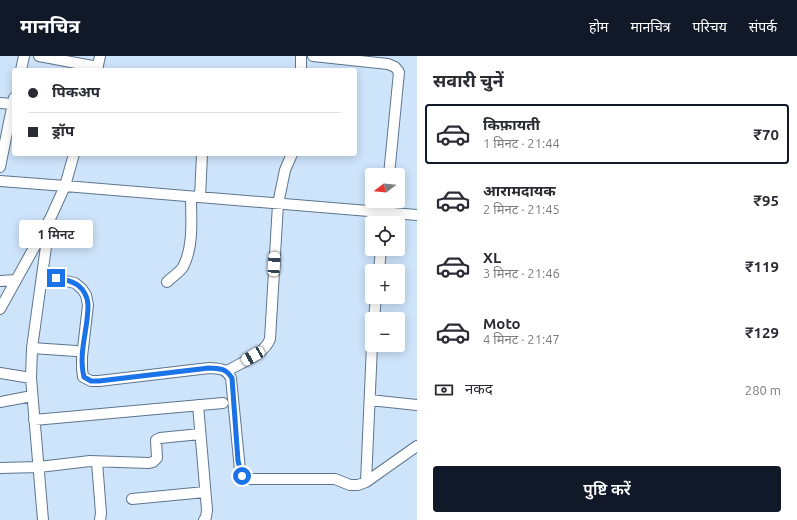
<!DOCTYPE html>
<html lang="hi">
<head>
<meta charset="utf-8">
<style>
	body { margin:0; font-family:Ubuntu,"Noto Sans Devanagari",sans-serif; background:#f2f2f3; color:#2b2b33; height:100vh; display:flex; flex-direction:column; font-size:15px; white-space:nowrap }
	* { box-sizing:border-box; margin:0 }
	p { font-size:13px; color:#7c7c81 }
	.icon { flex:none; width:22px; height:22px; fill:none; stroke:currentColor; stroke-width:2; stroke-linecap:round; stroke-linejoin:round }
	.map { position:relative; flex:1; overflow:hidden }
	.side { display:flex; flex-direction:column; background:#fff; width:380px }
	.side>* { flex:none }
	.top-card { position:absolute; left:12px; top:12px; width:345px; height:88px; border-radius:4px; box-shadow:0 2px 10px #0003; display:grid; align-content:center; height:88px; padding:0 16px; background:#fff }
	.needle { width:26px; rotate:254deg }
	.buttons { position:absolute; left:365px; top:112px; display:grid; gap:8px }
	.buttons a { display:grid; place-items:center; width:40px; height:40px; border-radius:4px; background:#fff; box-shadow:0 2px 10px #0003; font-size:20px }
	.end { position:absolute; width:18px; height:18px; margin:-9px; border:5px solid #1a73e8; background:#fff; box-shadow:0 0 0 2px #fff }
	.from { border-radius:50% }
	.bubble { position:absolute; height:28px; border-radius:4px; background:#fff; box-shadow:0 2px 10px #0003; font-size:13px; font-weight:600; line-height:28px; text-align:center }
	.car { position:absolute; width:12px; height:24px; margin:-12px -6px; border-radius:5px; box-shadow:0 0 3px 1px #0007; background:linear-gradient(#fff 24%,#345 0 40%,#fff 0 76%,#345 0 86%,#fff 0) }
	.top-card b { display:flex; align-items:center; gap:14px; height:38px; font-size:15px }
	.top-card b+b { border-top:1px solid #e1e1e2 }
	.top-card i { width:10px; height:10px; background:#2b2b33 }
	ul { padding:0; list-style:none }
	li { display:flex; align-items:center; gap:12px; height:60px; margin:0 8px 6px; padding:0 8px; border:2px solid transparent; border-radius:4px }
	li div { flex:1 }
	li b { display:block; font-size:15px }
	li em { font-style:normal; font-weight:600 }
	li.selected { border-color:#111827 }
	li>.icon { width:36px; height:36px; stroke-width:1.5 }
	h2 { padding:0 16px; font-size:18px; line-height:48px }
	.pay { display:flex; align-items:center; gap:10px; height:44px; padding:0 16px; font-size:15px }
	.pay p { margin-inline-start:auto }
	.action { display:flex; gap:8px; margin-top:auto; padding:8px 16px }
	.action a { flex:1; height:46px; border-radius:4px; background:#111827; color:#fff; font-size:16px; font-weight:600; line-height:46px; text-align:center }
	header { display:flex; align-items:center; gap:24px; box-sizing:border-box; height:56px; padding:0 20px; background:#111827; color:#fff }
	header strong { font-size:19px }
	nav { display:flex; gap:22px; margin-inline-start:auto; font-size:14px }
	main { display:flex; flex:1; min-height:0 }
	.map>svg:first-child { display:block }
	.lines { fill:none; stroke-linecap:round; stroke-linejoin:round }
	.minor-casing { stroke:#5d758f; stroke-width:12 }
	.minor { stroke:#fff; stroke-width:10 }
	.route { stroke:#1a73e8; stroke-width:5 }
</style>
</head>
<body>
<header>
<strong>मानचित्र</strong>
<nav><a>होम</a><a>मानचित्र</a><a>परिचय</a><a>संपर्क</a></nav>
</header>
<main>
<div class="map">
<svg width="417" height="464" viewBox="0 0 417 464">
	<rect width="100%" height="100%" fill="#cee4fb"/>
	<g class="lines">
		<!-- minor casing -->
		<g class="minor-casing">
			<path id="minor" d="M39 0 98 11
				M313 0 388 8 395 11 399 16 389 119
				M21 14 24 0
				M97 14 100 0
				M301 14V0
				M0 47 13 48
				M0 111 14 42
				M0 125 65 130 74 98
				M200 141 202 98
				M384 167 386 145
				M379 215 381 193
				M42 220 75 227 82 233 86 239 88 249 82 301V313L83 321 91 325H99L209 312C221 313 225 312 231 322L240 414 243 420 248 423H335L350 429H358L366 426 417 390
				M0 225 16 224
				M167 226C172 221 179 217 183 211 194 190 191 163 191 141
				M0 253 50 163 65 130 417 159
				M374 263 376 241
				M32 292 76 295
				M227 315C240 307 264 299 270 283L278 148 285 114 292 98
				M0 317 31 322
				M370 344 417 349
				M0 346 32 340
				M198 349 207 454 206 461 204 464
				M34 364 223 347
				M97 406 101 457 100 464
				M0 412 39 411 90 405 149 407 153 406 157 402 156 384 160 382 200 378
				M366 426 372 289
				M132 443 205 436
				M43 464 31 322 32 292 49 169"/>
		</g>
		<!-- minor -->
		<use href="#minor" class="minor"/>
	</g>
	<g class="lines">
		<!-- route -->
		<path class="route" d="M56 222C62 223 69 224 74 227 83 231 88 241 88 250 88 274 78 297 84 321L91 325H99L209 312C221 313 225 312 232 322L238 405 242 420"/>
	</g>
</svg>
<div class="buttons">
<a><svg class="needle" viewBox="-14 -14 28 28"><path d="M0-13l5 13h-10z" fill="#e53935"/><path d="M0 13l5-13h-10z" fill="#7c7c81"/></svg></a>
<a><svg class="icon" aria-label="locate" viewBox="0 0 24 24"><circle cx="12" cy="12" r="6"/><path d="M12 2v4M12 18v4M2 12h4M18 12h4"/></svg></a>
<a>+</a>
<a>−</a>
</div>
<i class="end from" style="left:242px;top:420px"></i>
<i class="end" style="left:56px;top:222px"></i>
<div class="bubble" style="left:19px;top:164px;width:74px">1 मिनट</div>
<i class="car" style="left:274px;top:208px;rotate:3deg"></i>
<i class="car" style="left:253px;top:300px;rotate:240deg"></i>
<div class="top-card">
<b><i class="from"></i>पिकअप</b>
<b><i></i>ड्रॉप</b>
</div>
</div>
<section class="side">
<h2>सवारी चुनें</h2>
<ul>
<li class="selected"><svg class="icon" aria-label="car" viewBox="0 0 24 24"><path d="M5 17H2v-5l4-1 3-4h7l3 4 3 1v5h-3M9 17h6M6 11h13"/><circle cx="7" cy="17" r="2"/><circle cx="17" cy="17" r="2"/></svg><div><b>किफ़ायती</b><p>1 मिनट · 21:44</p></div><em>₹70</em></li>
<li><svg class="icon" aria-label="car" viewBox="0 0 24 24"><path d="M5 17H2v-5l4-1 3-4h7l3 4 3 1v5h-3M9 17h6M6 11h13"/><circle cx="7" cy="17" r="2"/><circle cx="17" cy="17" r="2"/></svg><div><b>आरामदायक</b><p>2 मिनट · 21:45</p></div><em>₹95</em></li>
<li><svg class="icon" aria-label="car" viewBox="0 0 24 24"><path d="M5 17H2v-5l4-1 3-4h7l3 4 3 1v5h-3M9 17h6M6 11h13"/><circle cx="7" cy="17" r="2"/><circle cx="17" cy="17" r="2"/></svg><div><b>XL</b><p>3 मिनट · 21:46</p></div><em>₹119</em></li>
<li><svg class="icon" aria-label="car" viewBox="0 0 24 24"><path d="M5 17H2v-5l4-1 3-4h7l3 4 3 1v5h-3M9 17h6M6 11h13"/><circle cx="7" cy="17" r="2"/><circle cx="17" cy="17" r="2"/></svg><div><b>Moto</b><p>4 मिनट · 21:47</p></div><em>₹129</em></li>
</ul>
<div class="pay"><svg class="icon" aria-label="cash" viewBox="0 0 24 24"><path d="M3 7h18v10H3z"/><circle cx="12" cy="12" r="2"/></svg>नकद<p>280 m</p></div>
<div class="action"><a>पुष्टि करें</a></div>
</section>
</main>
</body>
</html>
